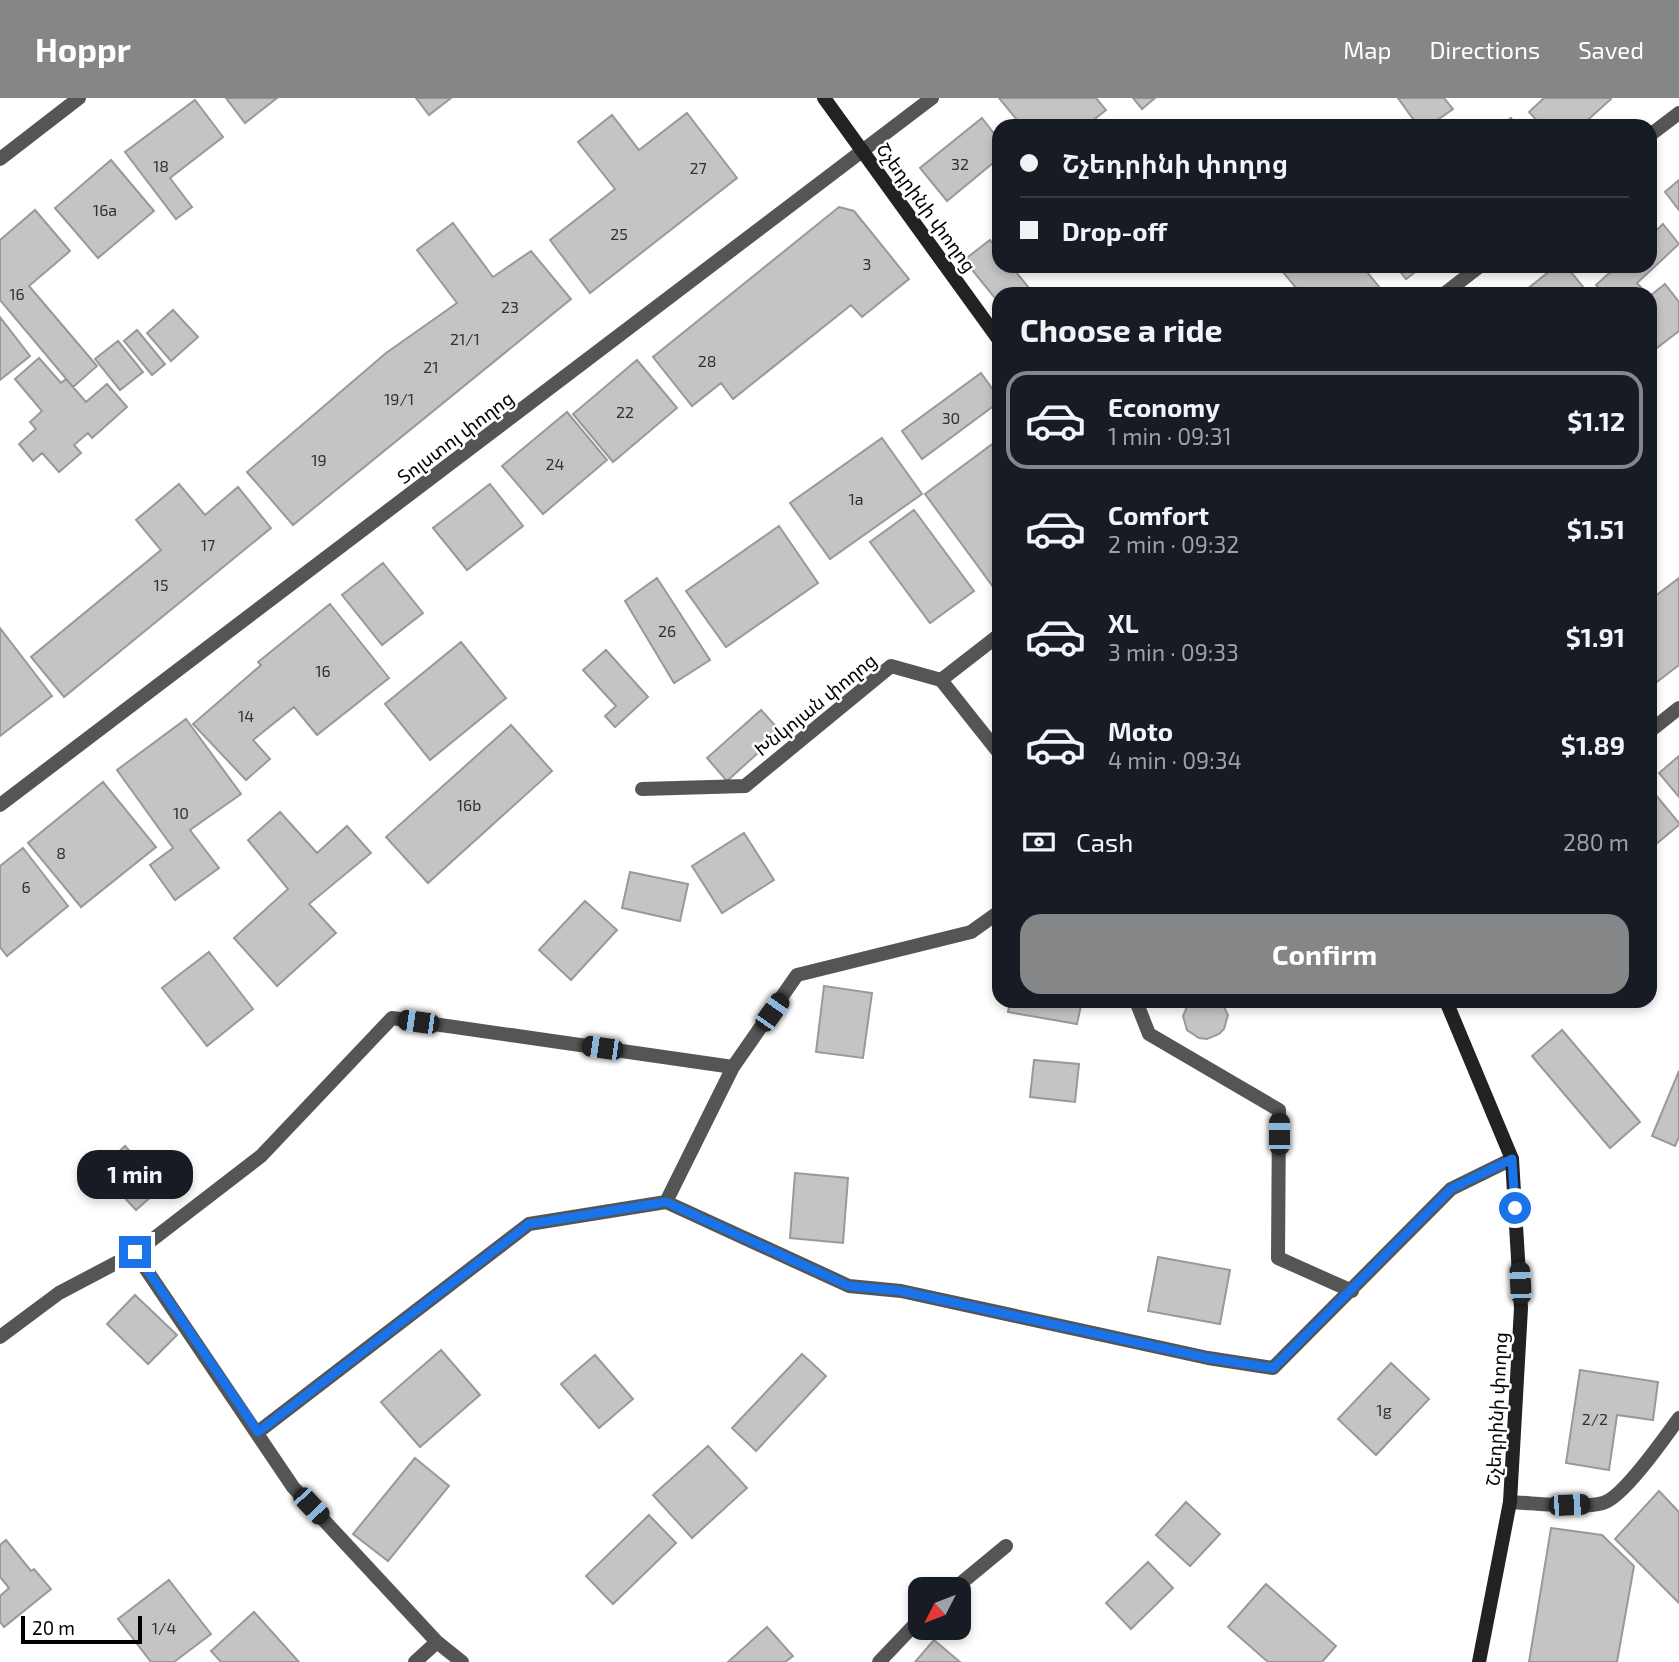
<!DOCTYPE html>
<html lang="en">
<head>
<meta charset="utf-8">
<style>
	body { margin:0; font-family:"Exo 2","Noto Sans Armenian",sans-serif; background:#20242c; color:#f1f3f6; height:100vh; display:flex; flex-direction:column; font-size:26px; white-space:nowrap }
	* { box-sizing:border-box; margin:0 }
	p { font-size:23px; color:#9ea1a6 }
	.icon { flex:none; width:38px; height:38px; fill:none; stroke:currentColor; stroke-width:2; stroke-linecap:round; stroke-linejoin:round }
	.map { position:relative; flex:1; overflow:hidden }
	.side { position:absolute; left:992px; top:189px; width:665px; height:721px; display:flex; flex-direction:column; background:#171b24; border-radius:21px; box-shadow:0 4px 10px #0003 }
	.side>* { flex:none }
	.top-card { position:absolute; left:992px; top:21px; width:665px; height:154px; border-radius:21px; box-shadow:0 4px 10px #0003; display:grid; align-content:center; height:154px; padding:0 28px; background:#171b24 }
	.needle { width:46px; rotate:228deg }
	.controls { position:absolute; left:908px; top:1479px; display:grid; gap:14px }
	.controls a { display:grid; place-items:center; width:63px; height:63px; border-radius:14px; background:#171b24; box-shadow:0 4px 10px #0003; font-size:35px }
	.scale { position:absolute; left:21px; bottom:18px; width:121px; box-sizing:border-box; padding-left:7px; border:4px solid #000; border-top:0; font-size:19px; line-height:24px; white-space:nowrap; color:#000; -webkit-text-stroke:5px #fff; paint-order:stroke }
	.end { position:absolute; width:32px; height:32px; margin:-16px; border:9px solid #1a73e8; background:#fff; box-shadow:0 0 0 4px #fff }
	.from { border-radius:50% }
	.bubble { position:absolute; height:49px; border-radius:21px; background:#171b24; box-shadow:0 4px 10px #0003; font-size:23px; font-weight:700; line-height:49px; text-align:center }
	.car { position:absolute; width:21px; height:42px; margin:-21px -10px; border-radius:9px; box-shadow:0 0 5px 2px #0007; background:linear-gradient(#222 24%,#8ab4d8 0 40%,#222 0 76%,#8ab4d8 0 86%,#222 0) }
	.top-card b { display:flex; align-items:center; gap:24px; height:66px; font-size:26px }
	.top-card b+b { border-top:2px solid #363941 }
	.top-card i { width:18px; height:18px; background:#f1f3f6 }
	ul { padding:0; list-style:none }
	li { display:flex; align-items:center; gap:21px; height:98px; margin:0 14px 10px; padding:0 14px; border:4px solid transparent; border-radius:21px }
	li div { flex:1 }
	li b { display:block; font-size:26px }
	li em { font-style:normal; font-weight:700 }
	li.selected { border-color:#858687 }
	li>.icon { width:63px; height:63px; stroke-width:1.5 }
	h2 { padding:0 28px; font-size:32px; line-height:84px }
	.pay { display:flex; align-items:center; gap:18px; height:77px; padding:0 28px; font-size:26px }
	.pay p { margin-inline-start:auto }
	.cta { display:flex; gap:14px; margin-top:auto; padding:14px 28px }
	.cta a { flex:1; height:80px; border-radius:21px; background:#858687; color:#fff; font-size:28px; font-weight:700; line-height:80px; text-align:center }
	header { display:flex; align-items:center; gap:42px; box-sizing:border-box; height:98px; padding:0 35px; background:#858687; color:#fff }
	header strong { font-size:33px }
	nav { display:flex; gap:38px; margin-inline-start:auto; font-size:24px }
	.map>svg:first-child { display:block }
	.building { fill:#c4c4c4; stroke:#999; stroke-width:2 }
	.lines { fill:none; stroke-linecap:round; stroke-linejoin:round }
	.lane { stroke:#555; stroke-width:14 }
	.street { stroke:#555; stroke-width:14 }
	.secondary { stroke:#222; stroke-width:14 }
	.route { stroke:#1a73e8; stroke-width:9 }
	.labels { text-anchor:middle; dominant-baseline:central; stroke-width:5; stroke-linejoin:round; paint-order:stroke }
	.number-label { font-size:16px; fill:#313131 }
	.street-label { font-size:19px; fill:#000; stroke:#fff }
</style>
</head>
<body>
<header>
<strong>Hoppr</strong>
<nav><a>Map</a><a>Directions</a><a>Saved</a></nav>
</header>
<div class="map">
<svg width="1679" height="1564" viewBox="0 0 1679 1564">
	<rect width="100%" height="100%" fill="#fff"/>
	<!-- building -->
	<path class="building" d="M226 0H277L245 25Z
		M416 0H451L429 17Z
		M999 0H1096L1106 12 1086 28H1022Z
		M1133 0H1155L1142 11Z
		M1398 0H1444L1453 11 1429 28H1418Z
		M1544 0H1610L1611 1 1581 28H1542L1529 14Z
		M195 2 223 39 170 80 192 109 176 121 125 54Z
		M687 15 737 80 590 195 550 142 615 91 578 44 612 17 639 52Z
		M982 20 999 42V60L947 103 920 70Z
		M1511 20 1517 28H1501Z
		M111 62 154 113 98 160 55 110Z
		M1679 82V112L1665 94Z
		M839 109 854 113 909 181 862 219 851 207 733 301 721 285 692 308 653 259Z
		M35 112 70 153 29 188 97 268 73 289 0 202V142Z
		M453 125 493 179 531 153 571 201 293 427 247 374 386 255 457 205 417 152Z
		M1663 126 1679 146 1637 185 1647 196H1605L1596 187 1617 168H1650V138Z
		M990 142 999 154V168H1011L1034 196H999V205L964 162Z
		M1278 168H1362L1381 191 1375 196H1301Z
		M1396 168H1423L1406 181Z
		M1556 168H1566L1589 196H1521Z
		M1665 186 1679 204V233L1653 253 1650 249V198Z
		M173 212 198 239 171 263 147 235Z
		M0 219 30 258 0 282Z
		M137 232 165 266 152 277 124 243Z
		M118 243 143 274 120 292 95 261Z
		M39 260 61 285 66 281 86 304 107 286 127 309 92 340 88 335 74 347 81 355 59 374 42 355 33 363 19 346 36 331 30 324 42 313 15 281Z
		M637 262 677 310 613 364 573 316Z
		M981 275 999 300V304L922 361 902 333Z
		M567 314 607 362 543 416 502 368Z
		M882 340 922 396 830 461 790 405Z
		M999 341V497L925 396Z
		M179 386 205 417 238 389 271 430 64 599 31 559 161 452 136 422Z
		M490 386 523 428 467 472 433 430Z
		M914 412 974 493 930 525 870 444Z
		M779 428 818 485 726 549 686 493Z
		M383 465 423 515 382 547 342 497Z
		M657 480 710 562 674 585 625 503Z
		M1679 480V567L1657 584 1650 576V502Z
		M330 506 389 580 317 637 294 609 253 642 270 661 246 682 193 626 261 567 258 564Z
		M0 530 52 598 0 638Z
		M461 544 506 600 430 662 385 606Z
		M606 552 648 599 615 629 605 618 616 608 583 572Z
		M761 612 781 634 727 683 707 660Z
		M186 621 241 696 190 732 219 770 175 802 150 767 173 750 117 672Z
		M511 627 552 673 428 785 386 739Z
		M1679 658V699L1659 675Z
		M103 684 156 749 81 809 28 745Z
		M1650 690 1679 725V727L1650 751Z
		M280 714 317 755 347 728 371 755 309 806 336 835 277 888 234 840 288 791 248 742Z
		M744 735 774 782 722 815 692 768Z
		M23 750 68 808 7 858 0 849V768Z
		M630 774 688 786 680 823 622 810Z
		M585 803 617 832 571 882 539 852Z
		M209 854 253 911 207 948 162 890Z
		M824 888 872 895 863 960 816 954Z
		M1010 903H1082L1077 926 1008 914Z
		M1221 903 1228 917 1224 931 1219 936 1207 941 1199 940 1187 932 1183 918 1189 904Z
		M1562 932 1640 1024 1610 1050 1532 958Z
		M1034 962 1079 966 1075 1004 1030 999Z
		M1679 973V1039L1675 1048 1652 1038Z
		M125 1048 162 1089 136 1112 99 1072Z
		M795 1075 848 1080 843 1145 790 1140Z
		M1158 1159 1230 1172 1220 1226 1148 1213Z
		M135 1197 177 1237 148 1266 107 1226Z
		M441 1252 480 1297 420 1349 381 1304Z
		M802 1256 826 1278 756 1353 732 1330Z
		M595 1257 633 1301 599 1330 561 1286Z
		M1391 1265 1429 1301 1376 1357 1338 1321Z
		M1580 1272 1658 1284 1653 1322 1617 1317 1609 1372 1566 1365Z
		M708 1348 747 1390 692 1440 653 1397Z
		M415 1360 449 1388 388 1463 353 1436Z
		M1659 1393 1679 1414V1505L1615 1441Z
		M1186 1404 1220 1436 1190 1468 1156 1437Z
		M649 1417 676 1445 613 1506 586 1478Z
		M1551 1430 1602 1437 1634 1468 1617 1564H1529Z
		M6 1442 31 1473 34 1471 51 1491 4 1529 0 1524V1498L9 1490 0 1479V1447Z
		M1148 1464 1173 1490 1131 1531 1106 1505Z
		M169 1482 211 1536 174 1564H151L118 1521Z
		M1266 1486 1336 1548 1322 1564H1268L1228 1529Z
		M254 1514 299 1564H221L211 1553Z
		M767 1529 793 1558 785 1564H728Z
		M934 1542 960 1564H915Z"/>
	<g class="lines">
		<!-- lane -->
		<path class="lane" d="M941 582 999 655
			M1136 903 1149 936 1279 1012 1278 1160 1352 1193
			M666 1104 733 969 797 877 971 834 999 814
			M135 1155 261 1058 392 920 733 969
			M1510 1404C1534 1405 1582 1411 1603 1405 1623 1400 1666 1338 1679 1320"/>
		<!-- street -->
		<path class="street" d="M1650 37 1679 15
			M0 61 79 0
			M1444 196 1480 168
			M1650 633 1679 610
			M642 691 745 688 891 568 941 582 999 537
			M0 707 932 0
			M0 1239 59 1195 135 1155 293 1389 437 1544 462 1564
			M258 1334 529 1126 666 1104 849 1188 901 1193 1208 1260 1273 1270 1451 1091 1512 1061
			M954 1491 1006 1448
			M415 1564 437 1544
			M879 1564 920 1521"/>
		<!-- secondary -->
		<path class="secondary" d="M824 0 999 242
			M1446 903 1512 1061 1521 1210 1510 1404 1479 1564"/>
	</g>
	<g class="lines">
		<!-- route -->
		<path class="route" d="M135 1154 258 1334 529 1126 666 1104 849 1188 901 1193 1208 1260 1273 1270 1451 1091 1512 1061 1515 1110"/>
	</g>
	<g class="labels">
		<!-- number labels -->
		<g class="number-label">
			<text x="960" y="65">32</text>
			<text x="161" y="67">18</text>
			<text x="698" y="69">27</text>
			<text x="105" y="111">16a</text>
			<text x="619" y="135">25</text>
			<text x="867" y="165">3</text>
			<text x="17" y="195">16</text>
			<text x="510" y="208">23</text>
			<text x="465" y="240">21/1</text>
			<text x="707" y="262">28</text>
			<text x="431" y="268">21</text>
			<text x="399" y="300">19/1</text>
			<text x="625" y="313">22</text>
			<text x="951" y="319">30</text>
			<text x="319" y="361">19</text>
			<text x="555" y="365">24</text>
			<text x="856" y="400">1a</text>
			<text x="208" y="446">17</text>
			<text x="161" y="486">15</text>
			<text x="667" y="532">26</text>
			<text x="323" y="572">16</text>
			<text x="246" y="617">14</text>
			<text x="469" y="706">16b</text>
			<text x="181" y="714">10</text>
			<text x="61" y="754">8</text>
			<text x="26" y="788">6</text>
			<text x="1384" y="1311">1g</text>
			<text x="1595" y="1320">2/2</text>
			<text x="164" y="1529">1/4</text>
		</g>
		<!-- street labels -->
		<g class="street-label">
			<text transform="translate(927 109) rotate(54)">Շչեդրինի փողոց</text>
			<text transform="translate(455 339) rotate(-37)">Տոլստոյ փողոց</text>
			<text transform="translate(815 606) rotate(-39)">Խնկոյան փողոց</text>
			<text transform="translate(1496 1311) rotate(-87)">Շչեդրինի փողոց</text>
		</g>
	</g>
</svg>
<div class="controls">
<a><svg class="needle" viewBox="-14 -14 28 28"><path d="M0-13l5 13h-10z" fill="#e53935"/><path d="M0 13l5-13h-10z" fill="#9ea1a6"/></svg></a>
</div>
<div class="scale">20 m</div>
<i class="end from" style="left:1515px;top:1110px"></i>
<i class="end" style="left:135px;top:1154px"></i>
<div class="bubble" style="left:77px;top:1052px;width:116px">1 min</div>
<i class="car" style="left:772px;top:914px;rotate:35deg"></i>
<i class="car" style="left:418px;top:924px;rotate:278deg"></i>
<i class="car" style="left:602px;top:950px;rotate:278deg"></i>
<i class="car" style="left:1279px;top:1036px;rotate:0deg"></i>
<i class="car" style="left:1520px;top:1185px;rotate:357deg"></i>
<i class="car" style="left:1569px;top:1407px;rotate:88deg"></i>
<i class="car" style="left:311px;top:1408px;rotate:137deg"></i>
<div class="top-card">
<b><i class="from"></i>Շչեդրինի փողոց</b>
<b><i></i>Drop-off</b>
</div>
<section class="side">
<h2>Choose a ride</h2>
<ul>
<li class="selected"><svg class="icon" aria-label="car" viewBox="0 0 24 24"><path d="M5 17H2v-5l4-1 3-4h7l3 4 3 1v5h-3M9 17h6M6 11h13"/><circle cx="7" cy="17" r="2"/><circle cx="17" cy="17" r="2"/></svg><div><b>Economy</b><p>1 min · 09:31</p></div><em>$1.12</em></li>
<li><svg class="icon" aria-label="car" viewBox="0 0 24 24"><path d="M5 17H2v-5l4-1 3-4h7l3 4 3 1v5h-3M9 17h6M6 11h13"/><circle cx="7" cy="17" r="2"/><circle cx="17" cy="17" r="2"/></svg><div><b>Comfort</b><p>2 min · 09:32</p></div><em>$1.51</em></li>
<li><svg class="icon" aria-label="car" viewBox="0 0 24 24"><path d="M5 17H2v-5l4-1 3-4h7l3 4 3 1v5h-3M9 17h6M6 11h13"/><circle cx="7" cy="17" r="2"/><circle cx="17" cy="17" r="2"/></svg><div><b>XL</b><p>3 min · 09:33</p></div><em>$1.91</em></li>
<li><svg class="icon" aria-label="car" viewBox="0 0 24 24"><path d="M5 17H2v-5l4-1 3-4h7l3 4 3 1v5h-3M9 17h6M6 11h13"/><circle cx="7" cy="17" r="2"/><circle cx="17" cy="17" r="2"/></svg><div><b>Moto</b><p>4 min · 09:34</p></div><em>$1.89</em></li>
</ul>
<div class="pay"><svg class="icon" aria-label="cash" viewBox="0 0 24 24"><path d="M3 7h18v10H3z"/><circle cx="12" cy="12" r="2"/></svg>Cash<p>280 m</p></div>
<div class="cta"><a>Confirm</a></div>
</section>
</div>
</body>
</html>
